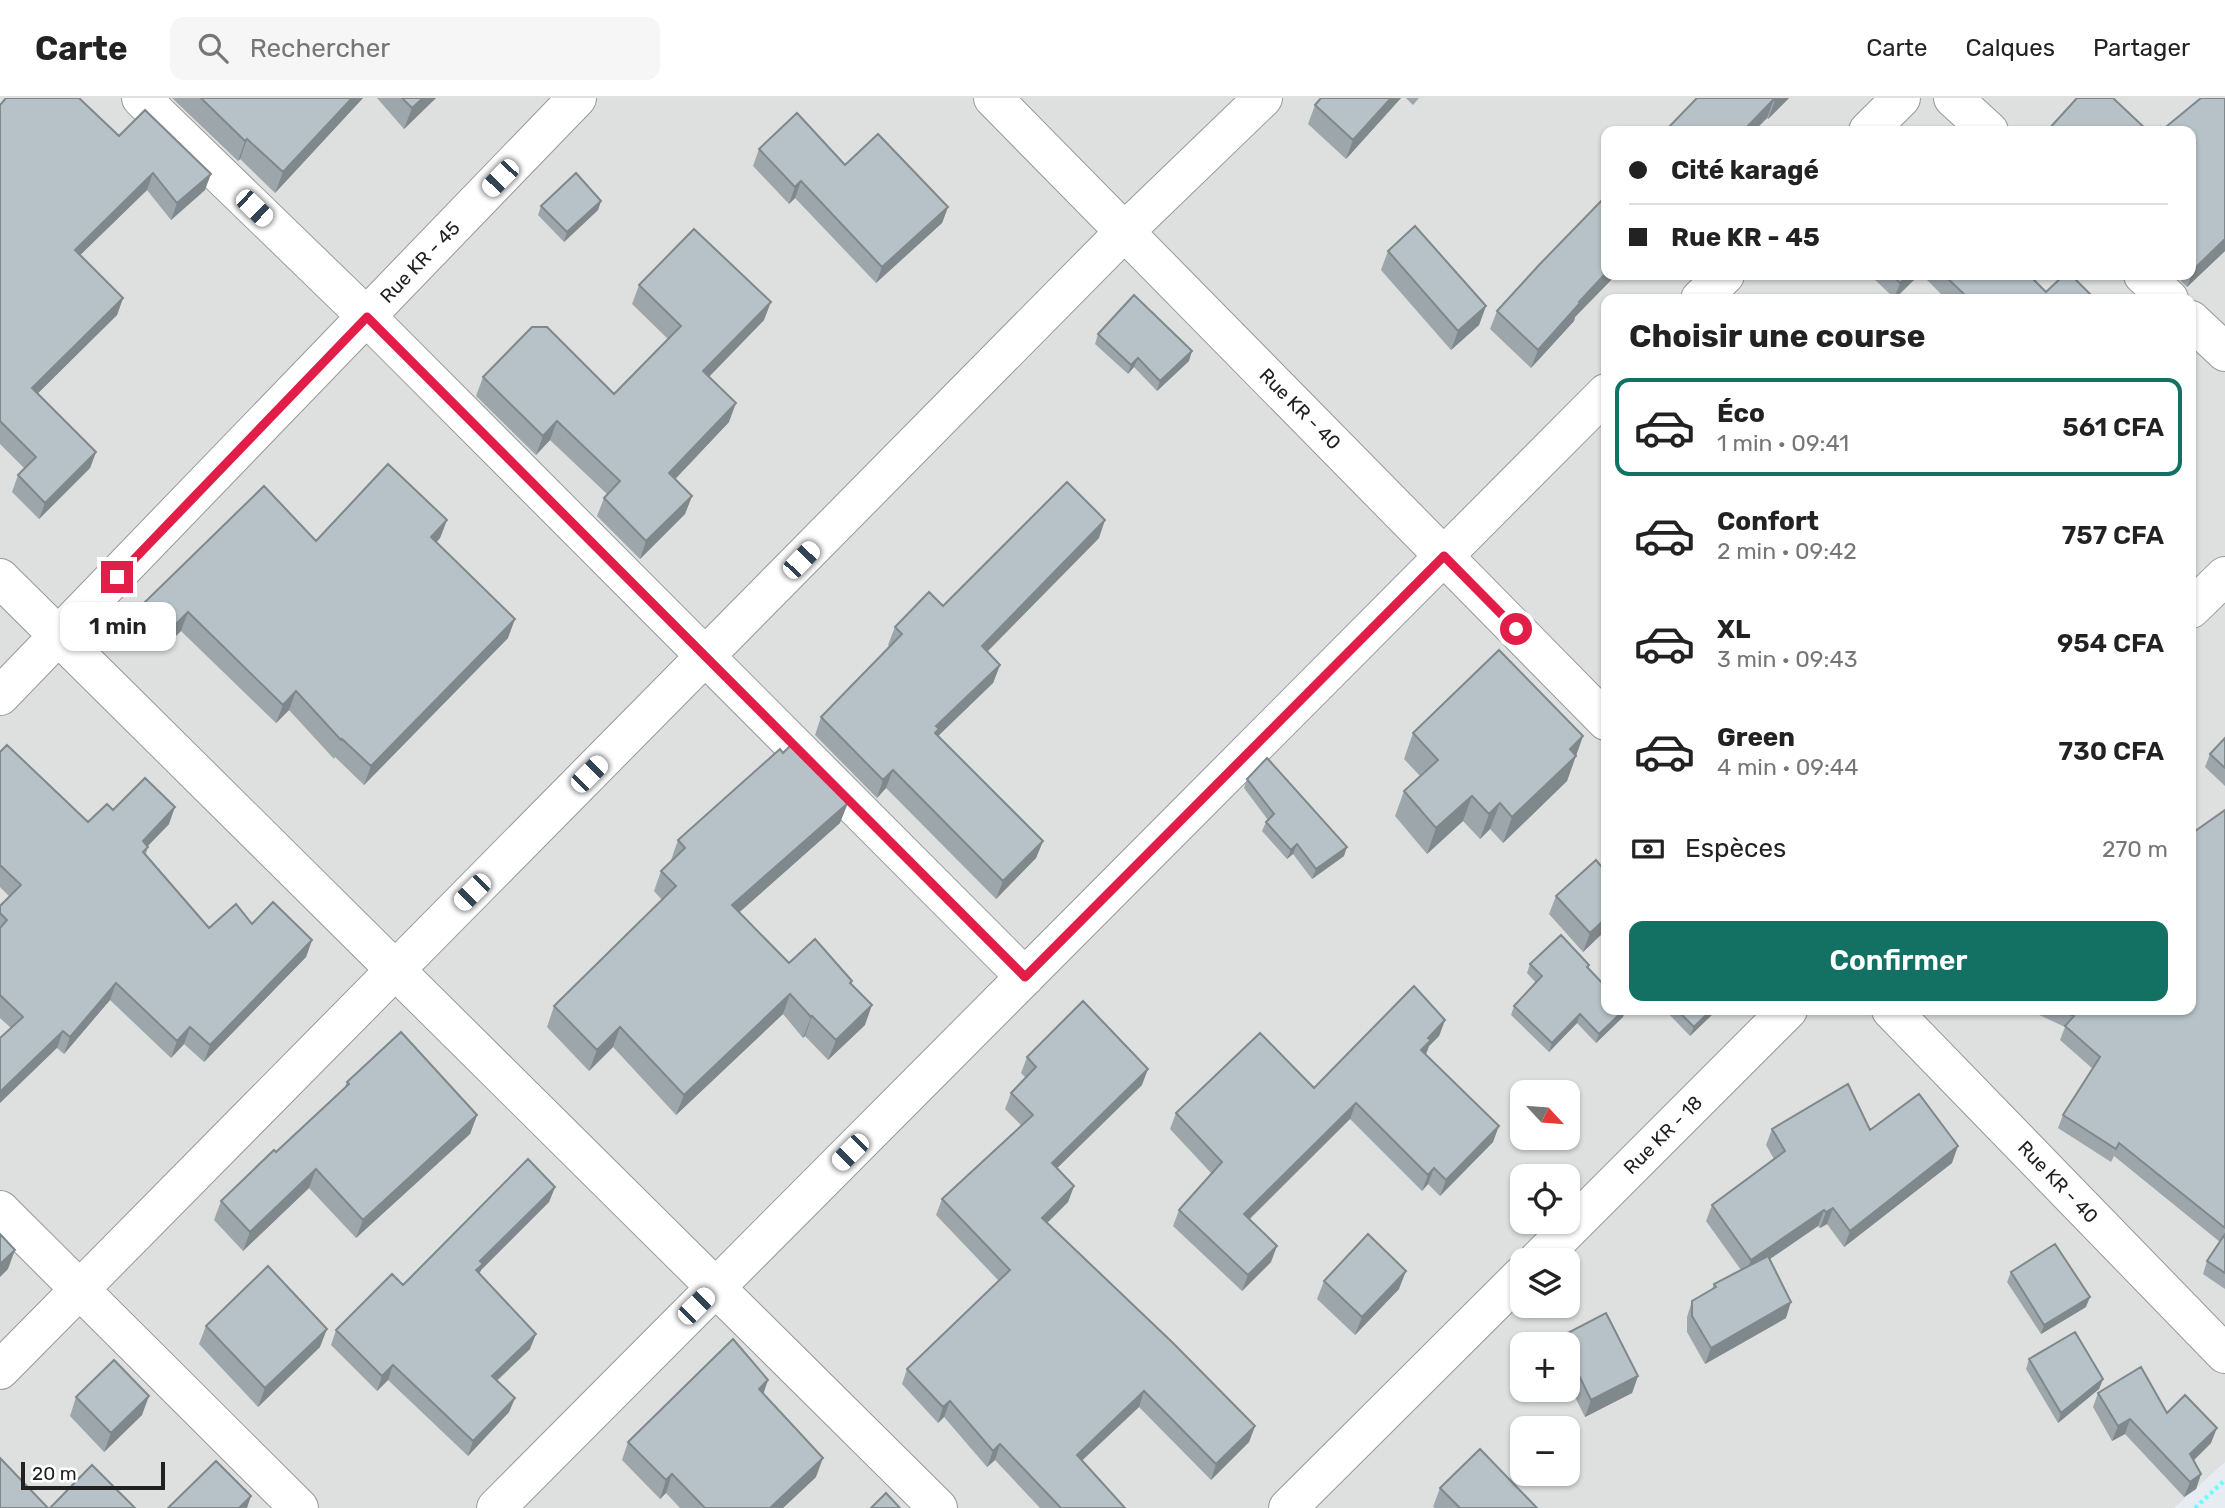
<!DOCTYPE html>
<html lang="fr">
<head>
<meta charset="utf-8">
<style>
	body { margin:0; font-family:Rubik,sans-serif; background:#f6f6f6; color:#222; height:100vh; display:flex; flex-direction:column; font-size:26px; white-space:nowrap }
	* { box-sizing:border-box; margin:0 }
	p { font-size:23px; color:#767676 }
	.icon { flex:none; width:38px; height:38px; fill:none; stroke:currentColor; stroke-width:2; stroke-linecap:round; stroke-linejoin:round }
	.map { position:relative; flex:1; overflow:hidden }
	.side { position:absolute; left:1601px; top:196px; width:595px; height:721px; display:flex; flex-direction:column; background:#fff; border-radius:14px; box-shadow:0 2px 5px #0004 }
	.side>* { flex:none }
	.hud { position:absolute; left:1601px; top:28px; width:595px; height:154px; border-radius:14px; box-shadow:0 2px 5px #0004; display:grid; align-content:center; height:154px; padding:0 28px; background:#fff }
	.needle { width:46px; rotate:116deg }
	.buttons { position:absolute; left:1510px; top:982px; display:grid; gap:14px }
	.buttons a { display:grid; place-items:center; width:70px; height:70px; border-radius:14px; background:#fff; box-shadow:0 2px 5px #0004; font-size:35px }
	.scale { position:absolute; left:21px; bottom:18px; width:144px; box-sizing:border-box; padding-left:7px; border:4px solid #212121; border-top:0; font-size:19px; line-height:24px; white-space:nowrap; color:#212121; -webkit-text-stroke:5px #fff; paint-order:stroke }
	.end { position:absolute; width:32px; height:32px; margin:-16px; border:9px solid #e11d48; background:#fff; box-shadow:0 0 0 4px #fff }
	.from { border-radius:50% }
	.bubble { position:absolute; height:49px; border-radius:14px; background:#fff; box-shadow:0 2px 5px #0004; font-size:23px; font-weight:600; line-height:49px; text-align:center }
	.car { position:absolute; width:21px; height:42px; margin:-21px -10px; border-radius:9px; box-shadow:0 0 5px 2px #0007; background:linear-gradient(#fff 24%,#345 0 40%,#fff 0 76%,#345 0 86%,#fff 0) }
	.hud b { display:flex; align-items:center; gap:24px; height:66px; font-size:26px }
	.hud b+b { border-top:2px solid #e0e0e0 }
	.hud i { width:18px; height:18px; background:#222 }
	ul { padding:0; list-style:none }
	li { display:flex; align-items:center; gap:21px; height:98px; margin:0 14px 10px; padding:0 14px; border:4px solid transparent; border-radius:14px }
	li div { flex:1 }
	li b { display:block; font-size:26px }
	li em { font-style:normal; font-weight:600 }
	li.current { border-color:#137164 }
	li>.icon { width:63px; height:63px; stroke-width:1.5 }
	h2 { padding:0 28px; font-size:32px; line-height:84px }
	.pay { display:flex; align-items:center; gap:18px; height:77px; padding:0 28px; font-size:26px }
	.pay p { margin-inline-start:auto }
	.button { display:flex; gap:14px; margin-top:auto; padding:14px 28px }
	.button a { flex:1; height:80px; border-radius:14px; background:#137164; color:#fff; font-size:28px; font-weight:600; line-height:80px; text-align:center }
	header { display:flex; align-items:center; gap:42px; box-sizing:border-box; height:98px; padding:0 35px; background:#fff; border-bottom:2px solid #e0e0e0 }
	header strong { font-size:33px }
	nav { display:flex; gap:38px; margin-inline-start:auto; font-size:24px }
	.search { width:490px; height:63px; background:#f6f6f6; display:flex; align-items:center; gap:18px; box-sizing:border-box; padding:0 24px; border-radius:14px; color:#767676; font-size:26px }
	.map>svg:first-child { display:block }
	.residential { fill:#dedfdf; fill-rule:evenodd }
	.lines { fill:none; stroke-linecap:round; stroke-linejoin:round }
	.minor-casing { stroke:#989898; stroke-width:40 }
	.path { stroke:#6bfffa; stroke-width:4.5; stroke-dasharray:3.5 3.5; stroke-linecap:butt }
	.minor { stroke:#fff; stroke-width:38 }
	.wall { fill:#9da7ab }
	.shaded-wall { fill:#7f888b }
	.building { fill:#b6c2c7; stroke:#7f888b; stroke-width:2 }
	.route { stroke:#e11d48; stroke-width:9 }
	.labels { text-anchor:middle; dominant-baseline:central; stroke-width:6; stroke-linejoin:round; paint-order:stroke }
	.street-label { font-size:19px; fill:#212121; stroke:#fff }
</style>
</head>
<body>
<header>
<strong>Carte</strong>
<div class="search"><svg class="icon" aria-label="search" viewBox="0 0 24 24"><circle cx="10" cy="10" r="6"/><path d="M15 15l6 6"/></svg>Rechercher</div>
<nav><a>Carte</a><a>Calques</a><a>Partager</a></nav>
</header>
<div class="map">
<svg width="2225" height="1410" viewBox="0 0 2225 1410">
	<rect width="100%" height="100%" fill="#e7ecf2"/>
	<!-- residential -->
	<path class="residential" d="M0 0H2225V1364L2174 1410H0ZM1606 33H2191V177H1606ZM1606 201H2191V912H1606ZM1522 994H1568V1040H1522ZM1522 1078H1568V1124H1522ZM1522 1162H1568V1208H1522ZM1522 1246H1568V1292H1522ZM1522 1330H1568V1376H1522Z"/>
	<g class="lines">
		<!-- minor casing -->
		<g class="minor-casing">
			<path id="minor" d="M141 0 367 219 1025 879
				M993 0 1606 623
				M1953 0 1989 33
				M1868 33 1901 0
				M2143 177 2169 201
				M1700 201 1725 177
				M2191 222 2225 254
				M0 480 938 1410
				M2191 511 2225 478
				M0 598 577 0
				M1891 912 2225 1256
				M0 1112 299 1410
				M1538 1162 1788 912
				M0 1272 1124 134 1263 0
				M496 1410 1606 295
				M1288 1410 1522 1177"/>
		</g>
		<!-- path -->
		<path class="path" d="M2195 1410 2225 1382"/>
		<!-- minor -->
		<use href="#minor" class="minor"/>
	</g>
	<!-- wall -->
	<path class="wall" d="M172 0H363L275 95 240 61 238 63Z
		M377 0H436L404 31Z
		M1401 0 1346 61 1308 26 1315 7Z
		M1406 0H1419L1413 7Z
		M1697 0H1789L1768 21 1767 20 1754 33H1665Z
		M2225 0V153L2187 189 2175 177H2191V33Z
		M0 7 119 38 205 92 171 122 147 92 80 157 123 200 117 217 38 295 96 354 90 370 39 421 12 394 18 377 25 371 0 346Z
		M759 51 845 67 948 109 942 125 876 185 795 100 789 106 753 68Z
		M601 103 598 112 564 144 538 117 541 108Z
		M1388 153 1486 208 1479 227 1451 252 1381 172Z
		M1606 177H1616L1575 219 1574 223 1531 270 1490 231 1497 213Z
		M1870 177H1919L1895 201Z
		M1922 177H2029L2046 194 2095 201H1946Z
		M639 187 764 222 709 279 729 324 675 381 692 398 685 416 640 461 597 418 604 400 607 396 550 342 536 357 476 298 483 279 614 296 668 241 632 206Z
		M1098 236 1189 263 1157 293 1134 269 1128 276 1095 246Z
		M447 422 440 440 436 445 508 540 364 687 335 659 334 661 289 612 276 625 181 533 164 549 138 523 145 504 316 443Z
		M1099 440 987 554 1000 567 993 585 938 638 1043 743 1036 760 996 801 886 690 877 700 815 637 821 619 890 549 888 547 895 529Z
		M1413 635 1583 638 1567 683 1503 745 1490 731 1480 741 1463 723 1427 756 1395 718 1404 693 1420 678 1404 661Z
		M2225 640V688L2205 669 2210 656Z
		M0 654 88 724 113 712 169 726 148 748 146 756 209 830 252 826 312 842 306 859 204 964 184 946 171 960 110 902 64 956 57 950 11 930 0 920V808L10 799 0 789Z
		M1247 681 1344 758 1312 781 1293 756 1287 761 1262 733 1266 724 1268 722 1244 690Z
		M2225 712V1191L2203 1176 2207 1163 2220 1144 2114 1058 2111 1064 2058 1030 2063 1017 2093 971 2060 942 2065 929 2035 915 2036 912H2191Z
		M840 725 739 814 789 865 851 886 865 927 828 962 805 938 803 940 783 916 676 1017 613 949 589 973 547 929 554 908 662 802 654 793 661 773 672 763 671 762 678 742Z
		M1606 774V832L1583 854 1549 816 1556 798Z
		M1530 866 1589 867 1588 870 1606 912H1625L1623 919 1596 945 1577 925 1549 954 1511 917 1514 908 1536 885 1527 875Z
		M1665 912H1717L1690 938Z
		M1445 922 1439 938 1429 948 1426 957 1493 1044 1440 1098 1428 1086 1422 1093 1350 1021 1250 1121 1271 1164 1242 1193 1173 1128 1179 1112 1212 1076 1170 1031 1176 1015 1314 990Z
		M1027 959 1142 987 1057 1070 1074 1088 1068 1104 1047 1125 1255 1328 1249 1344 1211 1382 1139 1309 1082 1362 1125 1410H1040L995 1362 987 1369 944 1319 938 1325 902 1286 907 1271 999 1183 936 1117 942 1101 1022 1028 1005 1011 1011 995 1026 980 1021 975Z
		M347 984 477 1017 470 1036 356 1140 309 1090 243 1153 214 1122 221 1103 276 1054 344 991Z
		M1772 1031 1870 1032 1952 1065 1844 1149 1827 1126 1820 1130 1818 1128 1770 1161 1786 1220 1705 1266 1687 1234V1219L1692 1203 1712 1191 1714 1186 1741 1172 1706 1123 1712 1107 1774 1061 1766 1047Z
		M555 1089 549 1104 481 1172 479 1176 530 1251 497 1283 515 1300 509 1314 468 1358 388 1282 377 1293 331 1247 336 1232 403 1187Z
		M2011 1174 2086 1209 2041 1236 2007 1184Z
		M1324 1183 1399 1191 1355 1237 1317 1201Z
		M206 1228 320 1249 258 1309 199 1246Z
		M1560 1239 1638 1278 1632 1295 1585 1319 1568 1285V1246H1557Z
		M2029 1261 2103 1281 2099 1291 2058 1325 2026 1271Z
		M2098 1295 2167 1315 2211 1345 2194 1362 2201 1376 2196 1391 2184 1399 2125 1336 2112 1343 2093 1309Z
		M763 1296 816 1379 783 1410H680L666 1395 660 1401 622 1362 628 1344Z
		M76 1299 142 1317 104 1354 70 1318Z
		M1440 1390 1537 1410H1435L1433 1409Z"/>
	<!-- shaded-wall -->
	<path class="shaded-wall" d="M352 0H363L275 95 283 74Z
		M423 0H436L404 31 412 10Z
		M1391 0H1401L1346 61 1353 42Z
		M1778 0H1789L1768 21 1775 3Z
		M1774 1 1767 20 1754 33H1743Z
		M247 41 240 61 238 63 245 43Z
		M153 75 147 92 69 168 75 152Z
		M211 76 205 92 171 122 177 105Z
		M801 83 795 100 789 106 795 89Z
		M601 103 598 112 564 144 567 134Z
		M948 109 942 125 876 185 882 169Z
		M2225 141V153L2187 189 2194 171Z
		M1606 175V177H1616L1575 219 1574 223 1531 270 1538 252 1579 204Z
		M1909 177H1919L1894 201 1900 185Z
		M123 200 117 217 26 307 32 290Z
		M771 204 764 222 696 292 703 273Z
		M1486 208 1479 227 1451 252 1458 233Z
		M1192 253 1189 263 1157 293 1160 283Z
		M1138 260 1134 269 1128 276 1131 267Z
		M736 305 729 324 663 394 669 375Z
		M557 323 550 342 536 357 543 338Z
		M96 354 90 370 39 421 45 405Z
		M692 398 685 416 640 461 646 443Z
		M447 422 440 440 424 458 431 439Z
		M1105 422 1099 440 975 566 982 548Z
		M188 514 181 533 164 549 171 531Z
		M515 521 508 540 364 687 371 668Z
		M1000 567 993 585 936 640 933 649 936 628Z
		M296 593 289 612 276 625 283 607Z
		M1583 638 1567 683 1503 745 1512 719 1570 651Z
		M893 672 886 690 877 700 883 682Z
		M1472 698 1463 723 1427 756 1436 730Z
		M848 705 840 725 725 827 732 807Z
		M1500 705 1490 731 1480 741 1489 716Z
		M175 709 169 726 136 760 143 743Z
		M1043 743 1036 760 996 801 1003 783Z
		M1297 746 1293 756 1287 761 1291 752Z
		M1347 749 1344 758 1312 781 1316 771Z
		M1606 820V832L1583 854 1590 835Z
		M312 842 306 859 204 964 210 947Z
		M116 885 110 902 64 956 70 939Z
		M790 896 783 916 676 1017 684 997Z
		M872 907 865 927 828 962 836 942Z
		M1624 912H1625L1623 919 1596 945 1599 936Z
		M1711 912H1717L1690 938 1694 929Z
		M1580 916 1577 925 1549 954 1552 945Z
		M812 918 805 938 803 940 811 919Z
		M1445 922 1439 938 1429 948 1425 958 1421 952 1428 940Z
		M190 929 184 946 171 960 177 943Z
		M620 929 613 949 589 973 597 952Z
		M63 933 57 950 0 1005V994Z
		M1148 971 1142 987 1046 1081 1052 1065Z
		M1356 1005 1350 1021 1238 1132 1244 1116Z
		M477 1017 470 1036 356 1140 363 1122Z
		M1499 1028 1493 1044 1440 1098 1446 1082Z
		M1958 1048 1952 1065 1844 1149 1850 1133Z
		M1434 1070 1428 1086 1422 1093 1428 1077Z
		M316 1071 309 1090 243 1153 250 1134Z
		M1074 1088 1068 1104 1037 1135 1042 1120Z
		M555 1089 549 1104 481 1172 477 1181 471 1187 480 1163Z
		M1833 1110 1827 1126 1820 1130 1826 1114Z
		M1824 1112 1818 1128 1745 1178 1751 1162Z
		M1277 1148 1271 1164 1242 1193 1248 1177Z
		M15 1152 8 1171 0 1179V1166Z
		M1406 1173 1399 1191 1355 1237 1362 1219Z
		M2090 1199 2086 1209 2041 1236 2044 1227Z
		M1791 1204 1786 1220 1705 1266 1711 1250Z
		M327 1231 320 1249 258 1309 265 1290Z
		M536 1236 530 1251 486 1292 492 1278Z
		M393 1267 388 1282 377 1293 382 1278Z
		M1638 1278 1632 1295 1585 1319 1591 1302Z
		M2103 1281 2099 1291 2058 1325 2061 1315Z
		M768 1282 762 1300 759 1291Z
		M1144 1293 1139 1309 1071 1373 1077 1357Z
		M149 1298 142 1317 104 1354 111 1335Z
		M515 1300 509 1314 468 1358 473 1343Z
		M950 1303 944 1319 938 1325 943 1309Z
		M2130 1321 2125 1336 2112 1343 2118 1328Z
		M1255 1328 1249 1344 1211 1382 1216 1366Z
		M2217 1330 2211 1345 2185 1371 2190 1356Z
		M1000 1346 995 1362 987 1369 993 1353Z
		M823 1360 816 1379 783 1410H770Z
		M672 1376 666 1395 660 1401 666 1382Z
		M2201 1376 2196 1391 2184 1399 2190 1384Z
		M251 1398 247 1410H239Z"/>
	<!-- building -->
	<path class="building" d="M6 0H79L119 38 145 12 211 76 177 105 153 75 75 152 123 200 32 290 96 354 45 405 18 377 36 359 0 323V7Z
		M201 0H352L283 74 247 41 245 43Z
		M402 0H423L412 10Z
		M1321 0H1391L1353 42 1315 7Z
		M1697 0H1778L1775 3 1774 1 1743 33H1665Z
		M2077 0H2113L2148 33H2047Z
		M2201 0H2225V141L2194 171 2191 168V33H2161Z
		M797 15 845 67 878 36 948 109 882 169 801 83 795 89 759 51Z
		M576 75 601 103 567 134 541 108Z
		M1606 98V175L1579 204 1580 205 1538 252 1497 213 1539 167Z
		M1415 128 1486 208 1458 233 1388 153Z
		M694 131 771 204 703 273 736 305 669 375 692 398 646 443 604 400 620 383 557 323 543 338 483 279 532 229H547L614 296 681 228 639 187Z
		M1892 177H1909L1900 185Z
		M1944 177H2029L2046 194 2064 177H2071L2095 201H1969Z
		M1134 197 1192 253 1160 283 1138 260 1131 267 1098 236Z
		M388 366 447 422 431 439 515 521 371 668 342 641 341 642 296 593 283 607 188 514 171 531 145 504 264 388 316 443Z
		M1067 384 1105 422 982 548 1000 567 936 628 939 631 935 635 1043 743 1003 783 893 672 883 682 821 619 902 536 895 529 929 494 943 508Z
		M1499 552 1583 638 1570 651 1576 658 1512 719 1500 705 1489 716 1472 698 1436 730 1404 693 1438 662 1413 635Z
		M2225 640V670L2210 656Z
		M7 647 88 724 107 706 113 712 145 680 175 709 143 743 148 749 143 754 209 830 236 806 252 826 273 804 312 842 210 947 190 929 177 943 116 885 70 939 63 933 0 994V940L23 919 0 897V830L7 822 0 815V808L21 787 0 767V654Z
		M791 647 848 705 732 807 789 865 815 841 852 883 850 885 872 907 836 942 812 918 811 919 790 896 684 997 620 929 597 952 554 908 676 788 661 773 685 750 678 742 780 651 783 655Z
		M1267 660 1347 749 1316 771 1297 746 1291 752 1266 724 1274 716 1247 681Z
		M2225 712V1130L2119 1045 2116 1051 2063 1017 2100 959 2065 928 2074 918 2061 912H2191V736Z
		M1596 762 1606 774V820L1590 835 1556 798Z
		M1561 837 1589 867 1587 869 1606 889V912H1624L1599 936 1580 916 1552 945 1514 908 1542 878 1530 866Z
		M1414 888 1445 922 1428 940 1431 942 1421 952 1499 1028 1446 1082 1434 1070 1428 1077 1356 1005 1244 1116 1277 1148 1248 1177 1179 1112 1222 1064 1176 1015 1260 935 1314 990Z
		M1083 903 1148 971 1052 1065 1074 1088 1042 1120 1173 1245 1255 1328 1216 1366 1144 1293 1077 1357 1125 1410H1061L1000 1346 993 1353 950 1303 943 1309 907 1271 1010 1172 942 1101 1033 1017 1011 995 1036 969 1027 959Z
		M1677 912H1711L1694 929Z
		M401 934 477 1017 363 1122 316 1071 250 1134 221 1103 274 1052 276 1054 349 986 347 984Z
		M1848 986 1870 1032 1919 996 1958 1048 1850 1133 1833 1110 1826 1114 1824 1112 1751 1162 1712 1107 1785 1053 1772 1031Z
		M528 1061 555 1089 480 1163 483 1166 476 1172 536 1236 492 1278 515 1300 473 1343 393 1267 382 1278 336 1232 392 1176 403 1187Z
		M0 1136 15 1152 0 1166Z
		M1368 1136 1406 1173 1362 1219 1324 1183Z
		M2225 1136V1175L2207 1163Z
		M2055 1146 2090 1199 2044 1227 2011 1174Z
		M1768 1158 1791 1204 1711 1250 1692 1218V1203L1716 1189 1714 1186Z
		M268 1168 327 1231 265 1290 206 1228Z
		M1606 1215 1638 1278 1591 1302 1568 1255V1246H1563L1560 1239Z
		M2075 1234 2103 1281 2061 1315 2029 1261Z
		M733 1241 768 1282 759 1291 823 1360 770 1410H705L672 1376 666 1382 628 1344Z
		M114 1262 149 1298 111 1335 76 1299Z
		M2141 1269 2167 1315 2185 1297 2217 1330 2190 1356 2201 1376 2190 1384 2130 1321 2118 1328 2098 1295Z
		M1480 1351 1537 1410H1460L1440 1390Z
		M0 1360 48 1410H0Z
		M216 1363 251 1398 239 1410H168Z
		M92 1367 135 1410H50Z
		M886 1395 900 1410H871Z"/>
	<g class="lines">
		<!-- route -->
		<path class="route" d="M117 479 367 219 1025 879 1444 458 1516 531"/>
	</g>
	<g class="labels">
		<!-- street labels -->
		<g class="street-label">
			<text transform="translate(420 164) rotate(-46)">Rue KR - 45</text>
			<text transform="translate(1300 311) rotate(45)">Rue KR - 40</text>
			<text transform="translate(1663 1037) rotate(-45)">Rue KR - 18</text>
			<text transform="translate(2058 1084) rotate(46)">Rue KR - 40</text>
		</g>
	</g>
</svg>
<div class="buttons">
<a><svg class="needle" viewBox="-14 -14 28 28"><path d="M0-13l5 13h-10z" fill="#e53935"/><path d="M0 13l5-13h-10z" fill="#767676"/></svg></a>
<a><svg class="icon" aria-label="locate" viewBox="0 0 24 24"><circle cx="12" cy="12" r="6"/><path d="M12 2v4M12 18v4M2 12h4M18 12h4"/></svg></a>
<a><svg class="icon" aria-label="layers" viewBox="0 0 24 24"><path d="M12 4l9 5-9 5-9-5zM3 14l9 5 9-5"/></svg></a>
<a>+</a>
<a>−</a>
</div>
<div class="scale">20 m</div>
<i class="end from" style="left:1516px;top:531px"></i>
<i class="end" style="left:117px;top:479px"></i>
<div class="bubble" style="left:60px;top:504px;width:116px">1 min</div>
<i class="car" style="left:500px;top:80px;rotate:224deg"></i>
<i class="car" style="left:254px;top:110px;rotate:134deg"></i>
<i class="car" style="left:801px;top:462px;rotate:44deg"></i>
<i class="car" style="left:589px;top:676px;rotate:45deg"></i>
<i class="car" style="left:472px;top:794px;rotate:225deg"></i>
<i class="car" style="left:850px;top:1054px;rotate:225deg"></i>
<i class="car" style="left:696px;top:1208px;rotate:45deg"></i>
<div class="hud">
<b><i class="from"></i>Cité karagé</b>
<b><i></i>Rue KR - 45</b>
</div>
<section class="side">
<h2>Choisir une course</h2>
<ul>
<li class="current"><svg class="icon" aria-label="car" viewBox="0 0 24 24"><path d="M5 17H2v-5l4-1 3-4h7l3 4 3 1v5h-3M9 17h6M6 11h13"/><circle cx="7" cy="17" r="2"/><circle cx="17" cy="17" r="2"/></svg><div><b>Éco</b><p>1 min · 09:41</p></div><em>561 CFA</em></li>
<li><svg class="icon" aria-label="car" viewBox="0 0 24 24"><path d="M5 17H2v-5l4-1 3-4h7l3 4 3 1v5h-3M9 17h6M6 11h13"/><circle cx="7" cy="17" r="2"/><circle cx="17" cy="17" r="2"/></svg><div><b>Confort</b><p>2 min · 09:42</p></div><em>757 CFA</em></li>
<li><svg class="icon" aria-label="car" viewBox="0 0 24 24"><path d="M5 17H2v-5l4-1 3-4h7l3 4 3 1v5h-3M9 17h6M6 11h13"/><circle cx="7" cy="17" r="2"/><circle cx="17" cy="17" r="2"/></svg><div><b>XL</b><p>3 min · 09:43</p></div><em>954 CFA</em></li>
<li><svg class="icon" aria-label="car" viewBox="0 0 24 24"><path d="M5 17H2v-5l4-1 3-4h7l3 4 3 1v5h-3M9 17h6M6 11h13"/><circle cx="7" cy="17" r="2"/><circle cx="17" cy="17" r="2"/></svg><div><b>Green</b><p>4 min · 09:44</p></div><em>730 CFA</em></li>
</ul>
<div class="pay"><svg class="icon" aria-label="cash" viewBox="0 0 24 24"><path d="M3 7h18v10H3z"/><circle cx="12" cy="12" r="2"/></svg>Espèces<p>270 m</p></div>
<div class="button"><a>Confirmer</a></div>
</section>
</div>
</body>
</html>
